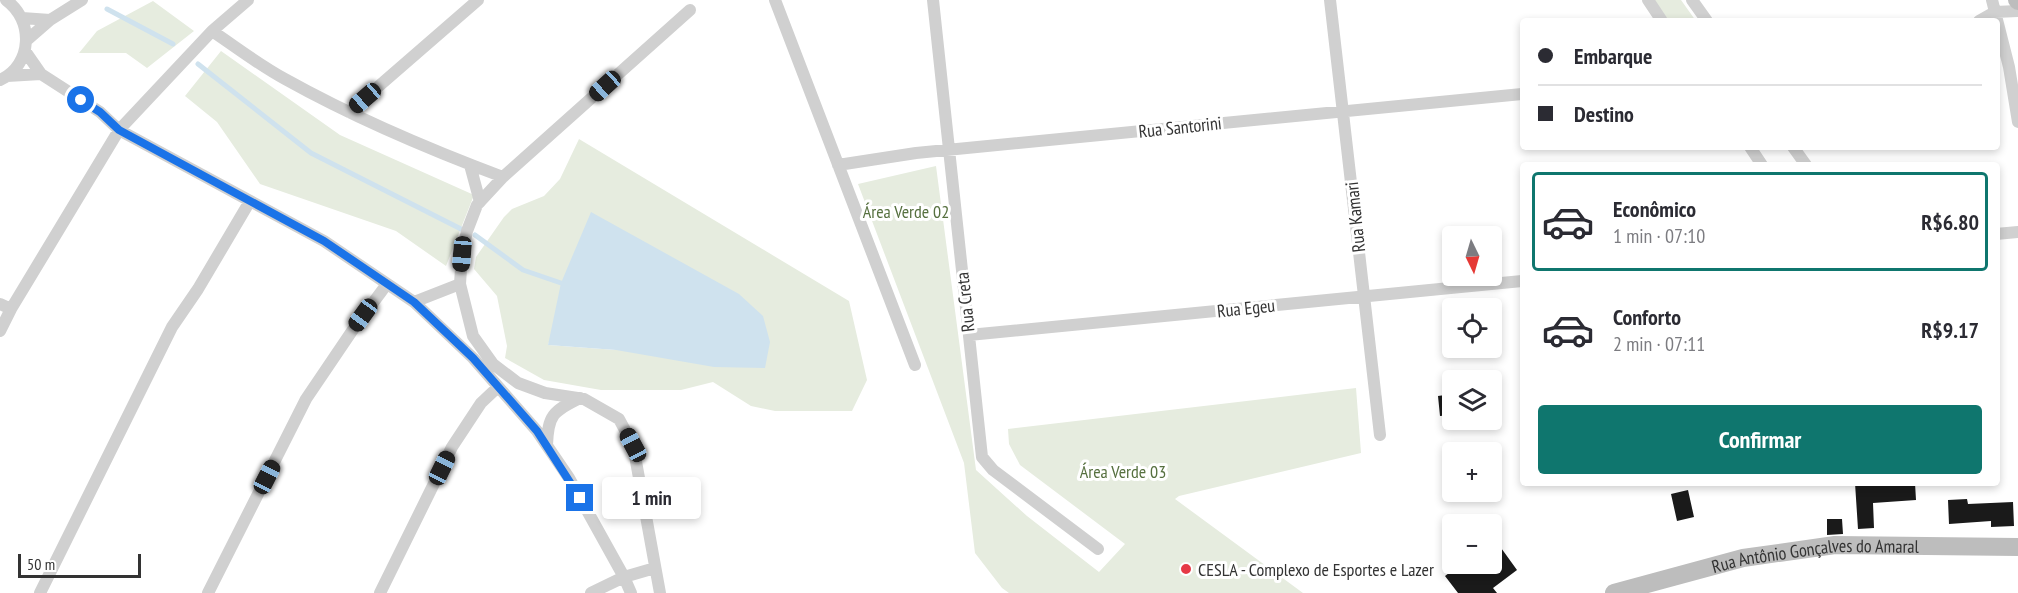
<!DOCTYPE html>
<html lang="pt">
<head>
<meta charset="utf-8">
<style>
	body { margin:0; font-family:"PT Sans Narrow",sans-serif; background:#f2f2f3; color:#2b2b33; height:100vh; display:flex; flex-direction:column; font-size:22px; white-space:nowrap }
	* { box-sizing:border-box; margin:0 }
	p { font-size:20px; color:#7c7c81 }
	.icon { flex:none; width:33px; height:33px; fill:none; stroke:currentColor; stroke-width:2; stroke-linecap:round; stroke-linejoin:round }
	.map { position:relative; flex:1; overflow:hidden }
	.details { position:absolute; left:1520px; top:162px; width:480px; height:324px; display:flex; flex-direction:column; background:#fff; border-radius:6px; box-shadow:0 3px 9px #0003 }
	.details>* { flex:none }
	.guide { position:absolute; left:1520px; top:18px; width:480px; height:132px; border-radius:6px; box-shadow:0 3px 9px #0003; display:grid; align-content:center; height:132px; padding:0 18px; background:#fff }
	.needle { width:39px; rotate:175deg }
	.fabs { position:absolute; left:1442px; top:226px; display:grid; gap:12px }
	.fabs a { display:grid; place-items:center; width:60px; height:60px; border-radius:6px; background:#fff; box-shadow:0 3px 9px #0003; font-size:30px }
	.scale { position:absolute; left:18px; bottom:15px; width:123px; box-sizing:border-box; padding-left:6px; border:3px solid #333; border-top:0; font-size:16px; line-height:21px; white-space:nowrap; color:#333; -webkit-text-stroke:4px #fff; paint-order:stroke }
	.end { position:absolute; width:27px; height:27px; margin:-14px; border:8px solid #1a73e8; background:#fff; box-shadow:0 0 0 3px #fff }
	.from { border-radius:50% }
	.bubble { position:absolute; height:42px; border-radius:6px; background:#fff; box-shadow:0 3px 9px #0003; font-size:20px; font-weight:800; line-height:42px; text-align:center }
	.car { position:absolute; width:18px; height:36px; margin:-18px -9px; border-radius:8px; box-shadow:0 0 4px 2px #0007; background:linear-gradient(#222 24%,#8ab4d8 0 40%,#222 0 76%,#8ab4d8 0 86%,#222 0) }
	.guide b { display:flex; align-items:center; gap:21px; height:57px; font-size:22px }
	.guide b+b { border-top:2px solid #e1e1e2 }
	.guide i { width:15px; height:15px; background:#2b2b33 }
	ul { padding:10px 0 0; list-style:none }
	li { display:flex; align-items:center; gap:18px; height:99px; margin:0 12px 9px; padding:0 6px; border:3px solid transparent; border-radius:6px }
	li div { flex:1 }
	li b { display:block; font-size:22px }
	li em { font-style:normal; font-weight:800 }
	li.current { border-color:#0f766e }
	li>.icon { width:54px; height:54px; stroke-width:1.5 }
	.primary-button { display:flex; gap:12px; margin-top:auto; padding:12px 18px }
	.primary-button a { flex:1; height:69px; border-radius:6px; background:#0f766e; color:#fff; font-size:24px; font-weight:800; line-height:69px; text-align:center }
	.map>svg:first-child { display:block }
	.green { fill:#e6ecdf; fill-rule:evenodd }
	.water { fill:#cfe2ee }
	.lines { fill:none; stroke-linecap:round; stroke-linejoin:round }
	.stream { stroke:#cfe2ee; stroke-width:5 }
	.building { fill:#1a1a1a }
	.street { stroke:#d0d0d0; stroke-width:12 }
	.secondary { stroke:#bdbdbd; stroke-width:18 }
	.route { stroke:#1a73e8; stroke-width:8 }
	.poi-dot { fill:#e63946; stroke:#fff; stroke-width:2 }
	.labels { text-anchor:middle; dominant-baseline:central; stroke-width:6; stroke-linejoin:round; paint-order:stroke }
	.street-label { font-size:18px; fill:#333; stroke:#fff }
	.park-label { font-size:18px; fill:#56703f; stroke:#fff }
	.poi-label { font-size:18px; fill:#333; stroke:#fff; text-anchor:start }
</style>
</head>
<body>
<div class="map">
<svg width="2018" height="593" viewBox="0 0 2018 593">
	<rect width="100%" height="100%" fill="#fff"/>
	<!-- green -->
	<path class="green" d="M1654 0H1681L1696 21H1669Z
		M153 1 194 31 147 68 126 53H79L97 31Z
		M221 51 340 135 474 195 446 266 396 231 260 184 217 122 185 96Z
		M579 139 849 301 867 380 852 411H775L751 406 713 382 681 390H601L544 380 505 358 507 346 497 296 474 269 476 257 504 217 512 209 544 196 560 179ZM592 213 616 350 548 345Z
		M936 166 976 470 1027 516 1099 572 1125 544 1020 465 1009 444 1008 429 1356 388 1361 453 1179 496 1175 499 1303 593H1009L1002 588 975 553 964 463 858 184Z"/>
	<!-- water -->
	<path class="water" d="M591 212 739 294 763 316 770 342 765 368 714 367 616 350 548 345 561 283Z"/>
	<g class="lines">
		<!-- stream -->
		<path class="stream" d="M107 9 173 44
			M198 64 311 153 463 230
			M475 235 523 270 561 283"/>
	</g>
	<!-- building -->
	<path class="building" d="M1452 394V415L1440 416 1438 396Z
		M1855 483H1915L1916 500 1873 503 1874 528 1858 529Z
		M1688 490 1694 517 1677 521 1671 494Z
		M1967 499 1968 504 2013 502 2014 526 1991 527V521L1949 524 1948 500Z
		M1827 519H1842L1843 534 1827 535Z
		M1491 534 1517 570 1493 588 1497 593H1458L1445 576 1461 564H1491Z"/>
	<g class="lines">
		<!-- street -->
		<path class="street" d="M775 0 915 365
			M933 0 982 457 993 470 1098 549
			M1330 0 1380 435
			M1648 0 1662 21
			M1692 0 1707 21
			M1992 0 2009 67 2018 122
			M22 18 50 20
			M1979 21 1995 12 2018 11
			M212 31C236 47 259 65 285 79 355 118 428 149 503 177
			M27 40 50 20 82 0
			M25 51 41 74 100 112 119 130 324 241 414 302 473 358 537 431 569 478 624 577 631 593
			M7 76 41 74
			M0 80C33 65 34 20 6 0
			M349 112 478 0
			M1750 147 1762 165
			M1793 147 1806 165
			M470 165 480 202
			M838 165 916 153 1522 94
			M1996 234 2018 232
			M414 302 460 284
			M0 304 11 309
			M0 331 11 309 119 130 212 31 248 0
			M969 335 1522 281
			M547 445C548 415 553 411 580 398
			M40 593 172 327 198 289 250 201
			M208 593 306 399 352 331 387 284
			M380 593 452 447 481 403 498 387
			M591 593 624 577 655 568
			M660 593 633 445 619 419 584 399 545 393 518 383 493 364 473 336 460 284 462 254 467 231 477 205 503 177 690 10"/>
		<!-- secondary -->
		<g class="secondary">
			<path d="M2017 0 2018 1"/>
			<path id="s1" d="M1614 593 1743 558 1835 545 2018 547"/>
		</g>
	</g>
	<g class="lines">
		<!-- route -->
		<path class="route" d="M81 100 100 112 119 130 324 241 414 302 473 358 537 431 580 498"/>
	</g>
	<!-- markers -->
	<circle class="poi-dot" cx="1186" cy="569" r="6"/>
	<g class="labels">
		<!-- street labels -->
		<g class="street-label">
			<text transform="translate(1180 127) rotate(-6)">Rua Santorini</text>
			<text transform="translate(1355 217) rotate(-96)">Rua Kamari</text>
			<text transform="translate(965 302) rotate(-96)">Rua Creta</text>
			<text transform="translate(1246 308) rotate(-6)">Rua Egeu</text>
			<text stroke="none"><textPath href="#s1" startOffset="206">Rua Antônio Gonçalves do Amaral</textPath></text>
		</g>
		<!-- park labels -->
		<g class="park-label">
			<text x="906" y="211">Área Verde 02</text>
			<text x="1123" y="471">Área Verde 03</text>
		</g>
		<!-- poi labels -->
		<g class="poi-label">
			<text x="1198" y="569">CESLA - Complexo de Esportes e Lazer</text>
		</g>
	</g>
</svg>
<div class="fabs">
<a><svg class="needle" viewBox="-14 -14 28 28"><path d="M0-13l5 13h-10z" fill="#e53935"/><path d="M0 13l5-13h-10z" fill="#7c7c81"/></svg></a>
<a><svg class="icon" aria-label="locate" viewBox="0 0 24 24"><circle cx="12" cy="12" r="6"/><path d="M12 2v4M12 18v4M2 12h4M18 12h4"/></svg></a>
<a><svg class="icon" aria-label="layers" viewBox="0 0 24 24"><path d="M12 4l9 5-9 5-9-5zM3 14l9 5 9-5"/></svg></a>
<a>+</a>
<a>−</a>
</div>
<div class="scale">50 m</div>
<i class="end from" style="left:81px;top:100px"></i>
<i class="end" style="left:580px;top:498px"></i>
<div class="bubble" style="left:602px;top:477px;width:99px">1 min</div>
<i class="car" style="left:605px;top:86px;rotate:228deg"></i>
<i class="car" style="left:365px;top:98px;rotate:229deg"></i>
<i class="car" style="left:462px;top:254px;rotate:185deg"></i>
<i class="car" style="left:363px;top:315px;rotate:216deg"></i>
<i class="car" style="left:633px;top:445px;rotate:332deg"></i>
<i class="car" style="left:442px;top:468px;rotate:26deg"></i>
<i class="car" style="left:267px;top:477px;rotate:27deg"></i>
<div class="guide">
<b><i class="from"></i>Embarque</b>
<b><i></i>Destino</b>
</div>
<section class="details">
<ul>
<li class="current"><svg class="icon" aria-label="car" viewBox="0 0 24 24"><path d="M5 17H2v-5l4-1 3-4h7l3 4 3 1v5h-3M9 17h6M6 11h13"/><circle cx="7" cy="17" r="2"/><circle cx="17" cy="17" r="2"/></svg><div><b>Econômico</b><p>1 min · 07:10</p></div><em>R$6.80</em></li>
<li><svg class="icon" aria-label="car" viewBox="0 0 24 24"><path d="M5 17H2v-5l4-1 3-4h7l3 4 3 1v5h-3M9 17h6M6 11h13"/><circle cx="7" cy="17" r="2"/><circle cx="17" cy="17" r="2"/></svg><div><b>Conforto</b><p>2 min · 07:11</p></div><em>R$9.17</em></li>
</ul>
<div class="primary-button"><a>Confirmar</a></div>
</section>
</div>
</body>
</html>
